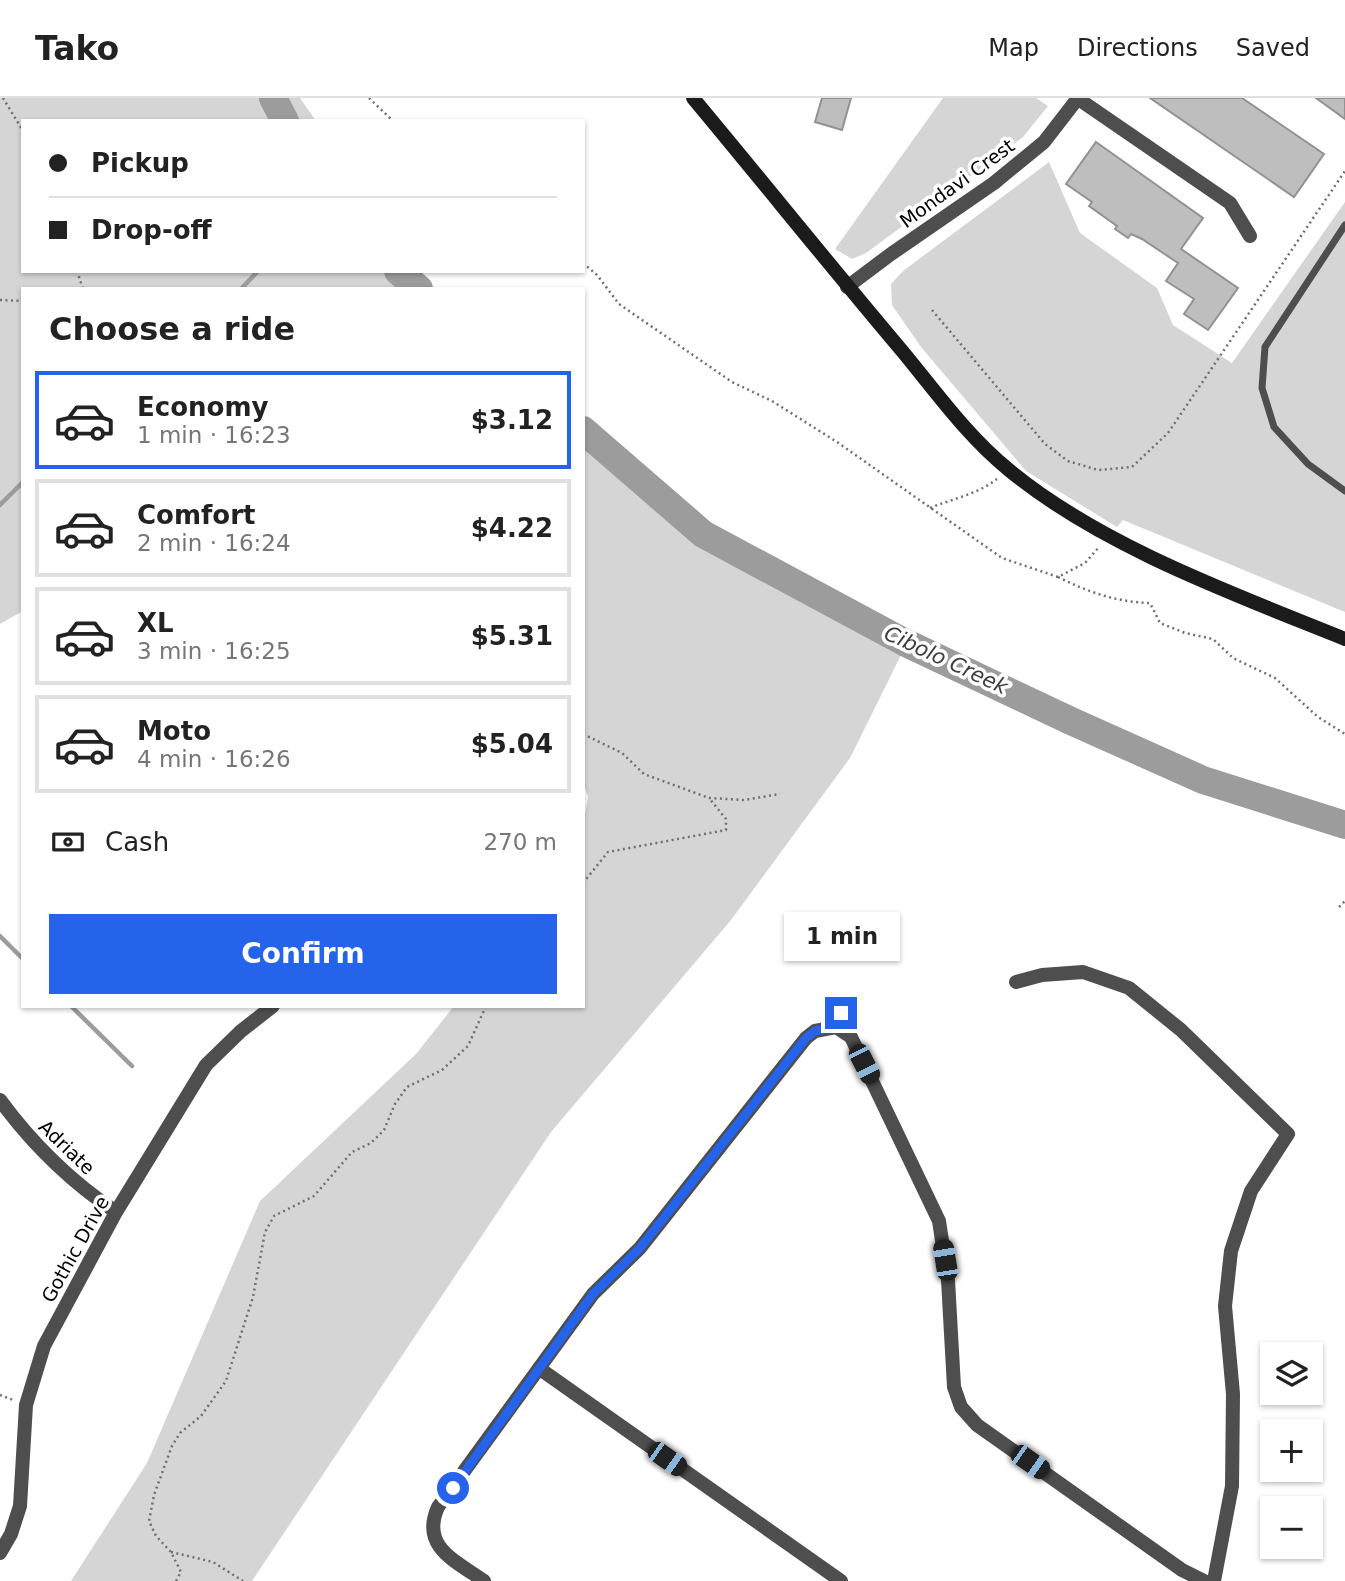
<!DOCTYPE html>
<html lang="en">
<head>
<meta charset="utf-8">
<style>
	body { margin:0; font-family:"DejaVu Sans",sans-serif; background:#f2f2f2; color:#222; height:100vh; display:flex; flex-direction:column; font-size:26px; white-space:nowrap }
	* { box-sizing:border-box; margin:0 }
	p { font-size:23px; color:#767676 }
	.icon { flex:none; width:38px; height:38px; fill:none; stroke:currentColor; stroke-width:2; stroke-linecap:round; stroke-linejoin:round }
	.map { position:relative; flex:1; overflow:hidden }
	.sheet { position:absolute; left:21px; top:189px; width:564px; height:721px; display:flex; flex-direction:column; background:#fff; border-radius:0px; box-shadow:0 2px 5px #0004 }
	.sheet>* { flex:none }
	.hud { position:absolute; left:21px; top:21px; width:564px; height:154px; border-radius:0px; box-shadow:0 2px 5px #0004; display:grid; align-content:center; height:154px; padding:0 28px; background:#fff }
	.controls { position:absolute; left:1260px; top:1244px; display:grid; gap:14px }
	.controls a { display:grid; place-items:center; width:63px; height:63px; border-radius:0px; background:#fff; box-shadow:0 2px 5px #0004; font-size:35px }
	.end { position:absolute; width:32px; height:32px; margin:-16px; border:9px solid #2563eb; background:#fff; box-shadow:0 0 0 4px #fff }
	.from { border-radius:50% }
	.bubble { position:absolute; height:49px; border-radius:0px; background:#fff; box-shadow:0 2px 5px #0004; font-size:23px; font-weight:700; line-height:49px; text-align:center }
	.car { position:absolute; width:21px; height:42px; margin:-21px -10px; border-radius:9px; box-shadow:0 0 5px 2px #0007; background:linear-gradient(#222 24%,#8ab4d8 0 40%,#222 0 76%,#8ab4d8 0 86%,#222 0) }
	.hud b { display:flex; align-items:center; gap:24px; height:66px; font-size:26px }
	.hud b+b { border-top:2px solid #e0e0e0 }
	.hud i { width:18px; height:18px; background:#222 }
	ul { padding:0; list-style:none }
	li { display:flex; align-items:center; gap:21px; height:98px; margin:0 14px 10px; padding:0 14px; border:4px solid #e0e0e0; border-radius:0px }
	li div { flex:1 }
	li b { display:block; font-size:26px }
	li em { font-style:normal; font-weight:700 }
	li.selected { border-color:#2563eb }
	li>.icon { width:63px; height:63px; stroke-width:1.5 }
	h2 { padding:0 28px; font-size:32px; line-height:84px }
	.pay { display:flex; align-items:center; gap:18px; height:77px; padding:0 28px; font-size:26px }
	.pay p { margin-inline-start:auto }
	.cta { display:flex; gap:14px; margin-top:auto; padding:14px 28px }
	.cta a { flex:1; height:80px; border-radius:0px; background:#2563eb; color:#fff; font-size:28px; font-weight:700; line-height:80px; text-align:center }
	header { display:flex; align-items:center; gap:42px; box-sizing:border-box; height:98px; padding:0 35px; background:#fff; border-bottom:2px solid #e0e0e0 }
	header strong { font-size:33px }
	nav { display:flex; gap:38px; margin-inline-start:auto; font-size:24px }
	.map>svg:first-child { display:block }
	.green { fill:#d5d5d5 }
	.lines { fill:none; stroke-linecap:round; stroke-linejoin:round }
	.stream { stroke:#9c9c9c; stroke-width:4.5 }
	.river { stroke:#9c9c9c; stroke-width:28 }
	.building { fill:#bebebe; stroke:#929292; stroke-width:2 }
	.path { stroke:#707070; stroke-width:2.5; stroke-dasharray:2 3.5; stroke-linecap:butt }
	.lane { stroke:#4e4e4e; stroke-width:7 }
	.street { stroke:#4e4e4e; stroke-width:14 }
	.secondary { stroke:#1b1b1b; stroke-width:14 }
	.route { stroke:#2563eb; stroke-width:9 }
	.labels { text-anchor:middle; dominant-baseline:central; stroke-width:7; stroke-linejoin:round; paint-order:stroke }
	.street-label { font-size:19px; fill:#000; stroke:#fff }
	.water-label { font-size:21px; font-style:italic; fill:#3d3d3d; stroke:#fff }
</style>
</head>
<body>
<header>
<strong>Tako</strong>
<nav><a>Map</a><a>Directions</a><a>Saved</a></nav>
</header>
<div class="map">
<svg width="1345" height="1483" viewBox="0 0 1345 1483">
	<rect width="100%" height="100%" fill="#fff"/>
	<!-- green -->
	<path class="green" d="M0 0H300L316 23H23V173H421L434 191H23V513L0 526Z
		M943 0H1036L1048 8 1023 39 866 155 852 161 835 151Z
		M1049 64 1080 135 1157 190 1173 227 1232 265 1345 104V514L1123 422 1117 429 1026 373 921 249 892 207 891 186 903 173Z
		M583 350 716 451 851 527 906 547 850 660 731 822 551 1034 252 1483H71L147 1365 260 1103 416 956 454 908H583V728L588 699 583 684Z"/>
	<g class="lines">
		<!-- stream -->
		<path class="stream" d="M241 191 258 173
			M0 407 23 384
			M0 838 23 861
			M71 908 132 968"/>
		<!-- river -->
		<path class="river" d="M273 0 285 23
			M398 173 419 191
			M583 332 703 436 904 544 1071 623 1203 682 1345 727"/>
	</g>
	<!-- building -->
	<path class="building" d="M822 0H851L842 32 815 24Z
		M1150 0H1242L1324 56 1294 99Z
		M1316 0H1345V21Z
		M1096 44 1203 120 1181 151 1238 190 1208 232 1184 216 1194 201 1166 183 1178 165 1142 141 1131 136 1128 140 1115 131 1117 128 1089 108 1092 104 1066 86Z"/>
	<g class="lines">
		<!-- path -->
		<path class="path" d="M3 0 23 33
			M369 0 393 23
			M583 165 597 177 619 206 732 284 772 303 837 344 1002 460 1058 479 1085 465 1099 449
			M77 173 83 191
			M0 202 23 203
			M932 212 1045 346 1068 363 1098 372 1132 369 1168 335 1345 73
			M930 410C954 400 976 397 997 381
			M1058 479C1088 494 1116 504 1150 505L1160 525 1185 535 1213 541 1233 560 1275 580 1318 619 1345 636
			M583 636 622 655 644 676 709 700 744 702 780 696
			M583 785 608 754 726 732V721L709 700
			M1339 809 1345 803
			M0 1297 13 1302
			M171 1454 213 1464 243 1483
			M176 1483 181 1474 171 1454 156 1438 149 1423 154 1397 172 1348 180 1335 201 1318 226 1283 253 1199 265 1134 274 1118 314 1098 352 1054 371 1045 384 1032 395 1006 407 989 442 972 468 948 486 908"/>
		<!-- lane -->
		<path class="lane" d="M1345 127 1265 249 1262 290 1274 329 1308 366 1345 393"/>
		<!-- street -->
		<path class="street" d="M1077 0 1230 105 1250 138
			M847 189 891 156 994 85 1044 44 1078 0
			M1016 884 1042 877 1083 874 1129 890 1181 932 1288 1036 1251 1093 1231 1153 1225 1208 1233 1296 1232 1388 1214 1483
			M836 929 841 915
			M0 1002C33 1047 70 1083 116 1114
			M540 1271 841 1483
			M0 1455 11 1436 20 1408 26 1307 44 1248 116 1114 206 967 241 933 273 908
			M484 1483C456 1463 420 1449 438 1409L593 1196 640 1150 806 940 815 933 836 929 851 939 939 1123 948 1182 954 1289 961 1309 977 1327 1182 1472 1204 1483"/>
		<!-- secondary -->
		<path class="secondary" d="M693 0C763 84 832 170 903 254 936 294 968 339 1009 372 1101 448 1234 496 1345 541"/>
	</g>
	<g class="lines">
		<!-- route -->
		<path class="route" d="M453 1390 593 1196 640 1150 806 940 815 933 836 929 841 915"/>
	</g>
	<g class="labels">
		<!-- street labels -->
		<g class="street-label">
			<text transform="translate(957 85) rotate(-36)">Mondavi Crest</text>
			<text transform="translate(67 1049) rotate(44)">Adriate</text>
			<text transform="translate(75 1151) rotate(-61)">Gothic Drive</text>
		</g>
		<!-- water labels -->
		<g class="water-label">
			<text transform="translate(946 562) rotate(25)">Cibolo Creek</text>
		</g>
	</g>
</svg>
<div class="controls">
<a><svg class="icon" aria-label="layers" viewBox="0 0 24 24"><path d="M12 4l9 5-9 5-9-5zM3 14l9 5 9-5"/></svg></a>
<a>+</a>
<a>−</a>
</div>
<i class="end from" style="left:453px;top:1390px"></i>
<i class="end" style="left:841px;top:915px"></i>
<div class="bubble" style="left:784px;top:814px;width:116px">1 min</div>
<i class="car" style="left:864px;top:966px;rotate:153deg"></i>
<i class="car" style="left:945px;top:1162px;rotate:351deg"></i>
<i class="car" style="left:667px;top:1361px;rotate:125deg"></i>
<i class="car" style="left:1030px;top:1364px;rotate:125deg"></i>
<div class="hud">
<b><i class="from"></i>Pickup</b>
<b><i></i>Drop-off</b>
</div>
<section class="sheet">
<h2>Choose a ride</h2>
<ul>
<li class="selected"><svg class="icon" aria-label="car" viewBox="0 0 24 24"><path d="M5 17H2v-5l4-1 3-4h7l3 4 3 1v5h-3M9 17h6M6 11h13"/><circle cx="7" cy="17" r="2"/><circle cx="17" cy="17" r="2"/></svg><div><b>Economy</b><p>1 min · 16:23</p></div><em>$3.12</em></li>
<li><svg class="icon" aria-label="car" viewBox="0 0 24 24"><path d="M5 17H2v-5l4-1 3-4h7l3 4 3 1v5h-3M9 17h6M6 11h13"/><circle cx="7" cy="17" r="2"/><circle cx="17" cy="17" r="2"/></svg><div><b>Comfort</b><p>2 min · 16:24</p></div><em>$4.22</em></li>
<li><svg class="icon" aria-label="car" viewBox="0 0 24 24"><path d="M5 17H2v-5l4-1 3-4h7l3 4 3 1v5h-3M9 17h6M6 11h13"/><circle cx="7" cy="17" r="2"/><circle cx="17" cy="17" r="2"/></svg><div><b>XL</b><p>3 min · 16:25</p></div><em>$5.31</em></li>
<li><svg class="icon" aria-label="car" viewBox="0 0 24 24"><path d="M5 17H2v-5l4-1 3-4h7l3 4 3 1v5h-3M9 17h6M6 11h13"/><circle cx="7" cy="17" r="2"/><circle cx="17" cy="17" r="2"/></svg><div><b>Moto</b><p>4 min · 16:26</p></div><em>$5.04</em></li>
</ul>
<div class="pay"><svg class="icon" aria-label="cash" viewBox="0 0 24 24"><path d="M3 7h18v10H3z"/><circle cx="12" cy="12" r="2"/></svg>Cash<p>270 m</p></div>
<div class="cta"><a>Confirm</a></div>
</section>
</div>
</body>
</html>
